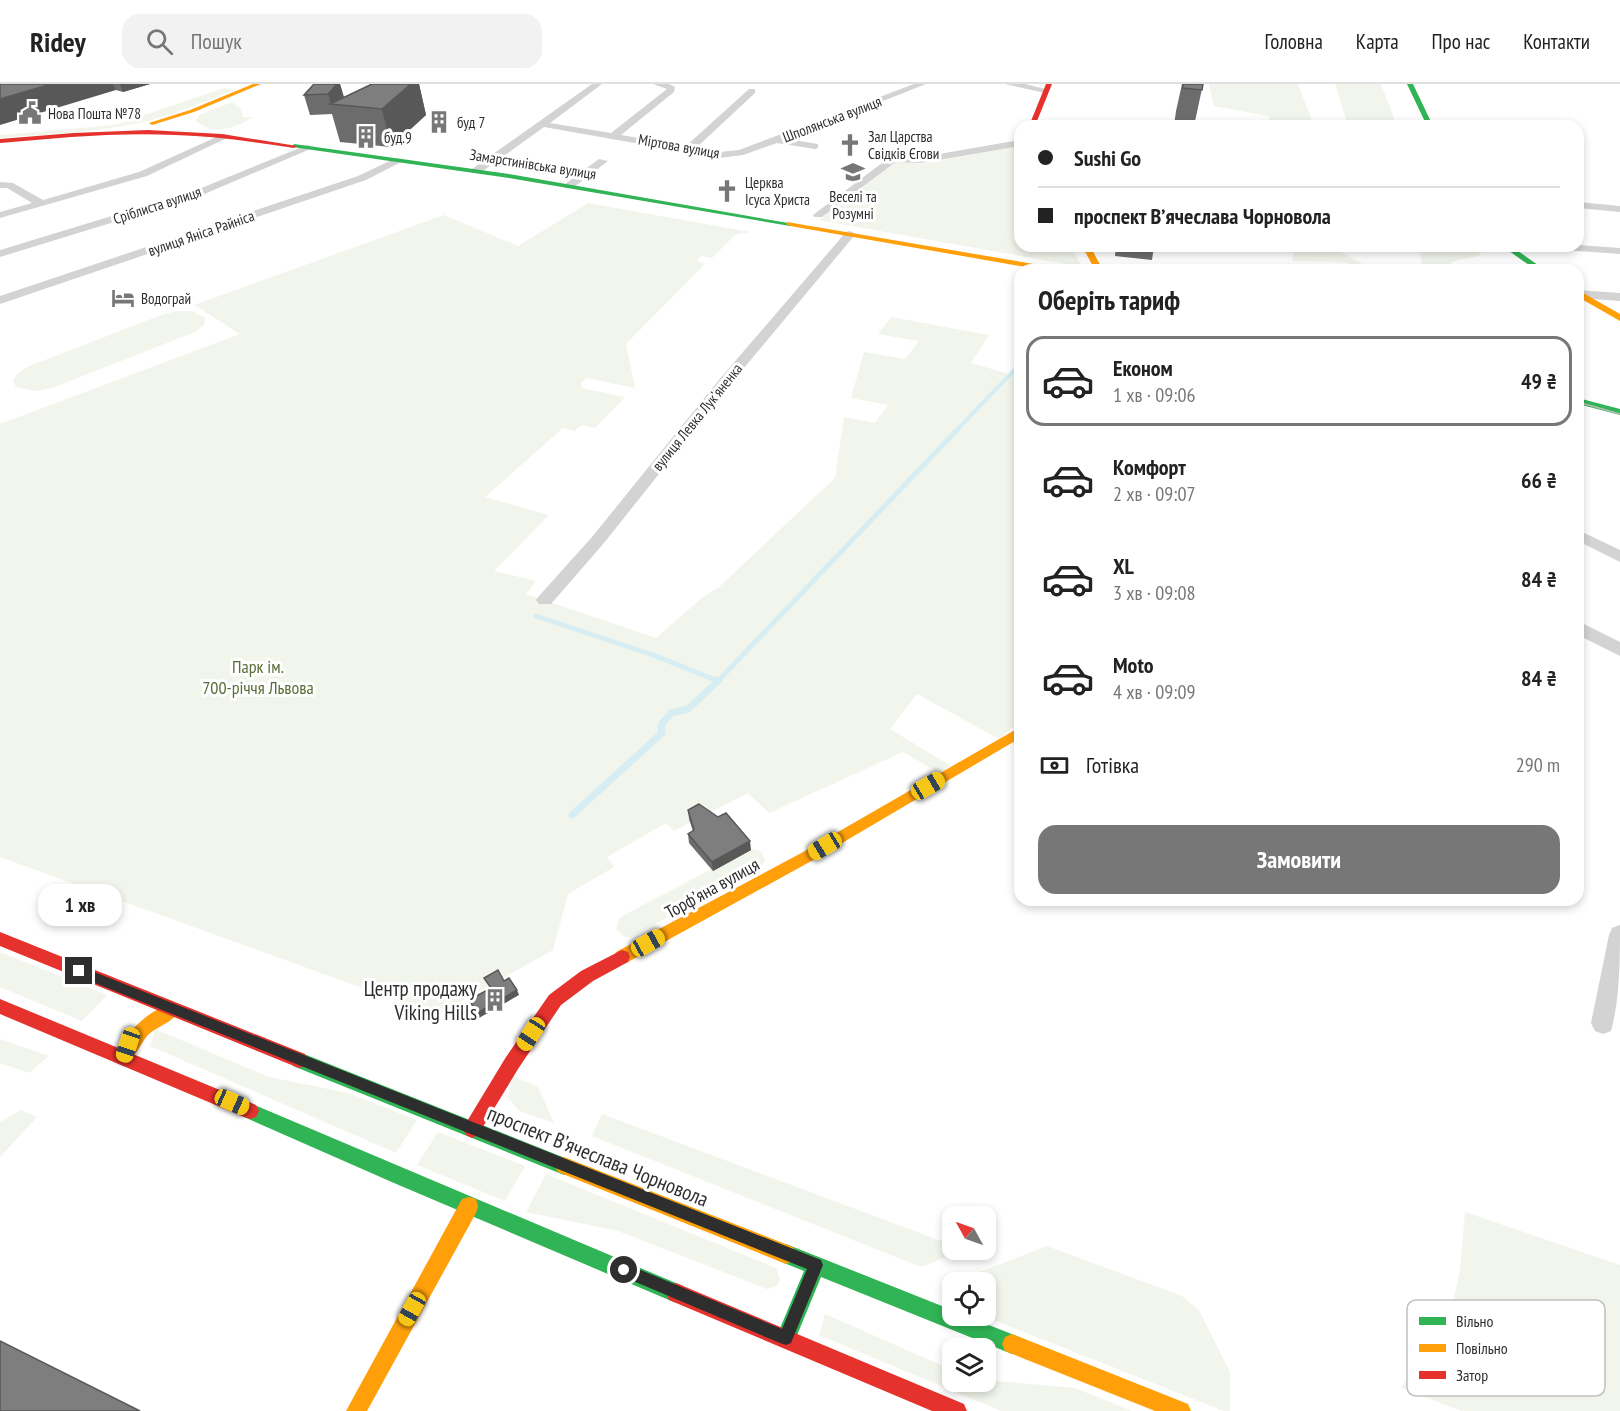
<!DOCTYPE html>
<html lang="uk">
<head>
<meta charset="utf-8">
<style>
	body { margin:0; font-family:"PT Sans Narrow",sans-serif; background:#f2f2f2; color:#222; height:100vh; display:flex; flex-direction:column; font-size:22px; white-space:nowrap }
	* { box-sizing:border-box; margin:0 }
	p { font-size:20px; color:#767676 }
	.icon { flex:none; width:33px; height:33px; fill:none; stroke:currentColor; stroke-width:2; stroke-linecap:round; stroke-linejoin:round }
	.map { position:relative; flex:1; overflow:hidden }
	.side { position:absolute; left:1014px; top:180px; width:570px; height:642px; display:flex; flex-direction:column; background:#fff; border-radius:18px; box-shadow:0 3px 9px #0003 }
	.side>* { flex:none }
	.guide { position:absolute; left:1014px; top:36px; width:570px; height:132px; border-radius:18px; box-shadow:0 3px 9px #0003; display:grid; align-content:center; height:132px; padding:0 24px; background:#fff }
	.needle { width:39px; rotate:310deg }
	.buttons { position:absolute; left:942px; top:1122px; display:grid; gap:12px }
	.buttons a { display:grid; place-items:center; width:54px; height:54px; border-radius:12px; background:#fff; box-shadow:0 3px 9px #0003; font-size:30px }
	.end { position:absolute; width:27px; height:27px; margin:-14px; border:8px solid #2e2e2e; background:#fff; box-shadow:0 0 0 3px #fff }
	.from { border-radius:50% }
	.bubble { position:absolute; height:42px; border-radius:18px; background:#fff; box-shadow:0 3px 9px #0003; font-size:20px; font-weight:800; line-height:42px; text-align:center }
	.car { position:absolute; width:18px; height:36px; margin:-18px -9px; border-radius:8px; box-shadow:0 0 4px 2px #0007; background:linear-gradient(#f5c518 24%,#345 0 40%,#f5c518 0 76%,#345 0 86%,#f5c518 0) }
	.guide b { display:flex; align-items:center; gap:21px; height:57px; font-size:22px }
	.guide b+b { border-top:2px solid #e0e0e0 }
	.guide i { width:15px; height:15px; background:#222 }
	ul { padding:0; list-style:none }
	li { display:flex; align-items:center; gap:18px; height:90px; margin:0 12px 9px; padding:0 12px; border:3px solid transparent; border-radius:18px }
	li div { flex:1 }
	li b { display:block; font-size:22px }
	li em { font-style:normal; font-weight:800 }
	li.selected { border-color:#777 }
	li>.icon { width:54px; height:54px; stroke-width:1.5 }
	h2 { padding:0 24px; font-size:27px; line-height:72px }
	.pay { display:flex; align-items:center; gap:15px; height:66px; padding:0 24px; font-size:22px }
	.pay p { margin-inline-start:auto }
	.cta { display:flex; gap:12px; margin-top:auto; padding:12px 24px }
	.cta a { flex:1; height:69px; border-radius:18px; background:#777; color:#fff; font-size:24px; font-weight:800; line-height:69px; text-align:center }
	header { display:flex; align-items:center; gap:36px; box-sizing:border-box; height:84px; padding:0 30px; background:#fff; border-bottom:2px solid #e0e0e0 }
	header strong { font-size:28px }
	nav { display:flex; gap:33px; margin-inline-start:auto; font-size:21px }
	.search { width:420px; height:54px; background:#f2f2f2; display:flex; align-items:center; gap:15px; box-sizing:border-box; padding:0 21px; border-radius:18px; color:#767676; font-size:22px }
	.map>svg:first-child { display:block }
	.green { fill:#f2f5eb }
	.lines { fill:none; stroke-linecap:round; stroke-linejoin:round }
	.stream-far2 { stroke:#d6eef3; stroke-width:4 }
	.stream-far1 { stroke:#d6eef3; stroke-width:5 }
	.stream { stroke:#d6eef3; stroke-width:7 }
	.street { fill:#d3d3d3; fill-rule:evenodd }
	.fast { fill:#30b455; fill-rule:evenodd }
	.slow { fill:#ff9f0a; fill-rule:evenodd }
	.jam { fill:#e5322d; fill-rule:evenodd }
	.tram { stroke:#bababa; stroke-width:1.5 }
	.wall { fill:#6c6c6c }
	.shaded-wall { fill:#585858 }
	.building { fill:#7e7e7e; stroke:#585858; stroke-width:1.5 }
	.route { fill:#2e2e2e }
	.labels { text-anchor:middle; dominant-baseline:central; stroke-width:6; stroke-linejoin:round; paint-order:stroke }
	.far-poi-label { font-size:15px; fill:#2e2e2e; stroke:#fff; text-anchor:start }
	.far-street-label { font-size:15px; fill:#2e2e2e; stroke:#fff }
	.park-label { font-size:18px; fill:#5a6d37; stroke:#fff }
	.street-label { font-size:18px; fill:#2e2e2e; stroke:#fff }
	.near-poi-label { font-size:21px; fill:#2e2e2e; stroke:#fff; text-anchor:end }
	.near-street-label { font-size:21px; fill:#2e2e2e; stroke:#fff }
	.key { fill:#fff; stroke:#c0c0c0; stroke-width:1.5 }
	.key-label { font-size:16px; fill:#2e2e2e }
</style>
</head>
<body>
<header>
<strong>Ridey</strong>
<div class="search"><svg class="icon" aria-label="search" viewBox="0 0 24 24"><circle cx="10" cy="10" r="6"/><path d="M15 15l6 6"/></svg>Пошук</div>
<nav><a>Головна</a><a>Карта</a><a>Про нас</a><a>Контакти</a></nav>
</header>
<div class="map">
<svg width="1620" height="1327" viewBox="0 0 1620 1327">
	<rect width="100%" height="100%" fill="#fff"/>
	<!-- green -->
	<path class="green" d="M1209 0H1298L1314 42H1272L1268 32 1214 22Z
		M1335 0H1381L1397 42H1348Z
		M224 4 234 6C202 18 171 33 138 39 93 49 46 50 0 54V51L115 41Z
		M232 18 241 25 243 33H253C236 44 213 52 196 37L199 31Z
		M1020 61V162H1071L1082 183 812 135 819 136 898 77 922 80Z
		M588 119 750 148 735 151 712 174 701 172 697 177 704 179 702 183 626 260 635 304 587 294 581 299 582 304 625 313 595 344 582 341 575 347 563 344 485 413 549 431 494 487 536 497 526 510 656 554 703 513 719 503 835 394 844 333 875 339 888 321 851 314 864 268 905 275 919 257 878 250 891 233 989 251 971 279 1020 293V637L999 655 917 610 890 645 951 682 939 689 903 668 769 729 748 709 674 747 666 739 607 773 614 783 568 810 553 866 437 931 0 773V340L240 250 194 221 444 131 518 162Z
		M1286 162H1330L1368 183 1340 178 1292 177 1294 166Z
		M1401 162H1470L1482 171 1451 178 1449 186H1425L1422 182 1420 167Z
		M178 227H192L205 234 204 241 195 248 52 304 36 307 16 303 13 297C17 287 27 283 37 279L164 230Z
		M750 765 761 767 765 776 763 781 631 853H625L616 845 619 835 624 831Z
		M0 868 107 911 82 937 0 903Z
		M155 945 269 993 348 1009 417 1036 396 1069 150 962Z
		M0 955 49 972 29 989 0 979Z
		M513 992 538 1003 554 1039 519 1027 508 1013Z
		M21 1026 37 1033 0 1073V1038Z
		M602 1030 952 1161V1166H964L921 1183 592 1052Z
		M438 1048 525 1082 505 1117 417 1081Z
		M546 1090 776 1184 780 1195 777 1202 767 1205 618 1147 526 1128Z
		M1465 1128 1620 1181V1327H1461L1401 1304 1452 1222 1460 1187Z
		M1047 1162 1182 1212 1199 1226 1230 1288V1327H1224L983 1232H986V1198H954Z
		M825 1230 952 1286V1298H986V1296L1075 1304 1132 1327H1001L819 1251Z"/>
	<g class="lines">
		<!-- stream-far2 -->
		<path class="stream-far2" d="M955 348 1020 280"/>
		<!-- stream-far1 -->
		<path class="stream-far1" d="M536 532 653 571 718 597 957 346"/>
		<!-- stream -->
		<path class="stream" d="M716 596H719
			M572 731 662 649 661 641 671 629 688 625 718 597"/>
		<!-- street -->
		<path class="street" d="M592 0H602L550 39 611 49 667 5 653 0H669L675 3 674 8 621 51 686 62 749 5H755V9L696 64 719 68 739 66 914 0H926L787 55 818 60V64L815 65 777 59 743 71 719 74 544 43 480 89H472V85Z
			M1005 0H1025L1049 6 1045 9Z
			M223 50 231 52 147 92 0 134V128L32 119 7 104H0V98L13 99 43 116 139 88Z
			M1020 56V62L922 79 896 78 822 133H814L813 131 890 73H922Z
			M307 61 315 63 202 111 0 173V166L194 107Z
			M396 74 405 76 366 96 0 220V212L358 92Z
			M599 75 608 77 573 104H565V100Z
			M1578 118 1620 122V128L1578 124Z
			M850 147 856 150 854 152 729 302 604 459 551 520H539L536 516 539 512 592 453 719 296 846 148Z
			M1578 161 1620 164V170L1550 165 1544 162Z
			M1578 206 1620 209V217L1578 214Z
			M1578 446 1620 466V478L1578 457Z
			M1578 537 1620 558V572L1578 551Z
			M1620 841C1620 875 1620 915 1611 947L1603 950 1595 947 1591 939 1609 851 1612 844Z"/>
		<!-- fast -->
		<path class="fast" d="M1407 0H1413L1433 42H1427Z
			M294 60 509 90 794 140 790 142 509 94 292 63Z
			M1502 162H1511L1545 186H1536Z
			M1578 314 1620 325V331L1578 320Z
			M299 968 570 1076 573 1082 570 1088 564 1091 293 982 290 976 293 970Z
			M250 1019 683 1202 686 1209 683 1216 676 1219 669 1216 394 1099 244 1033 241 1027 244 1021Z
			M786 1160 952 1226V1232H966L1019 1253 1022 1260 1019 1267 1012 1270 821 1193 793 1261 786 1264 779 1261 776 1254 804 1187 779 1177 776 1170 779 1163Z"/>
		<!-- slow -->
		<path class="slow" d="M253 0H261L194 28 152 41 149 39 190 26Z
			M787 138 1057 184 1061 186H1043L790 142 786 140Z
			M1082 162H1090L1103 186H1095Z
			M1578 206 1620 230V237L1578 213Z
			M1020 643V654L815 775 628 878 622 880 616 878 614 873 616 868 805 767Z
			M172 919 178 921 180 926C175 937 158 942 149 950 140 959 135 976 124 980L118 978 116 972C127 947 146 928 172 919Z
			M564 1073 793 1163 796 1170 793 1177 786 1180 558 1088 555 1082 558 1076Z
			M469 1113 476 1115 478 1122 476 1129 367 1327H346L462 1115Z
			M1012 1250 1188 1320 1191 1327H1155L1005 1267 1002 1260 1005 1253Z"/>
		<!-- jam -->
		<path class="jam" d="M1046 0H1052L1035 42H1029Z
			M148 46 222 50 297 62 294 64C254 58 215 52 175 51 117 48 58 54 0 59V55L74 49Z
			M0 848 305 970 308 976 305 982 299 984 0 862Z
			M622 866 628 868 630 873 628 878 593 897 561 921 518 985 478 1051 472 1054 466 1051 463 1045 466 1039 506 973 549 911 581 887Z
			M0 915 256 1021 259 1027 256 1033 250 1035 244 1033 0 930Z
			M676 1199 964 1320 967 1327H932L669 1216 666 1209 669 1202Z"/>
		<!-- tram -->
		<path class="tram" d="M1578 318 1620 330"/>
	</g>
	<!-- wall -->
	<path class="wall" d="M0 0H150L123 8 116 6Z
		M340 0 344 13 372 0H419L426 31 391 63 340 58 332 30 310 31 304 11Z
		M1182 0H1203L1194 42H1174L1176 27Z
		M1116 162H1154L1152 176 1115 172Z
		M688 726 751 766 713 787 689 759 688 750 693 747 689 735Z"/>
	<!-- shaded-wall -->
	<path class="shaded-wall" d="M51 0H113L116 6 0 41V15Z
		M120 0H150L123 8Z
		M337 0H340L345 18 331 20 328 10Z
		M411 0H419L426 31 391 63 382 25Z
		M750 757 751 766 713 787 712 778Z
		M517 906 519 911 479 934 477 929Z"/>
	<!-- building -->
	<path class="building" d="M0 0H51L0 15Z
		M314 0H337L328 10 304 11Z
		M372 0H411L382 25 330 20Z
		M1183 0H1203L1202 6 1183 4Z
		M1117 162H1154V167L1117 163Z
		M699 720 718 733 726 729 750 757 712 778 688 750 694 746 688 726Z
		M498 886 504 897 509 894 517 906 477 929 469 916 491 904 484 894Z
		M0 1257 140 1327H0Z"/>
	<!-- route -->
	<path class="route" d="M79 882 821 1176 823 1181 791 1259 786 1261 780 1259 619 1191 617 1186 619 1181 624 1179 782 1245 807 1185 75 891 74 887Z"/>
	<!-- icons -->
	<defs>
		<g id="civic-bare" transform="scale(1.8)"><path d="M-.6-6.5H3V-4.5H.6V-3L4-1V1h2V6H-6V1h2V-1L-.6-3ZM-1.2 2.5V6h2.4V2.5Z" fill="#777" stroke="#fff" stroke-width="2.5" paint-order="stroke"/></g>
		<g id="building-bare" transform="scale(1.8)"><path d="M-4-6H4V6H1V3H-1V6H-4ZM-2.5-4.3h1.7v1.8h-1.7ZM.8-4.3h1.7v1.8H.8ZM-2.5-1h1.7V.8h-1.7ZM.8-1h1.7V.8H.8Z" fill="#777" stroke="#fff" stroke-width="2.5" paint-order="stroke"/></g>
		<g id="church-bare" transform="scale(1.8)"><path d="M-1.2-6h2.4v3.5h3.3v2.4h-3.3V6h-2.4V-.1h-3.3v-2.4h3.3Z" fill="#777" stroke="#fff" stroke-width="2.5" paint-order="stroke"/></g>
		<g id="school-bare" transform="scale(1.8)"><path d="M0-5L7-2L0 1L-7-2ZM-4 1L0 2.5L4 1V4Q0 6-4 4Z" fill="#777" stroke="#fff" stroke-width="2.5" paint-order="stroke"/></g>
		<g id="hotel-bare" transform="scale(1.8)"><path d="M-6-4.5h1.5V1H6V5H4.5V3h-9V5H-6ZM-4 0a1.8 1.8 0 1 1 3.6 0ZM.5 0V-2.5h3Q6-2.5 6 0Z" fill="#777" stroke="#fff" stroke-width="2.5" paint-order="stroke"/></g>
	</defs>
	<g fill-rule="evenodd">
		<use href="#civic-bare" x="30" y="29"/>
		<use href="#building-bare" x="439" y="38"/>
		<use href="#building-bare" x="366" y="53"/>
		<use href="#church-bare" x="850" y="61"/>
		<use href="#school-bare" x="853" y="88"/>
		<use href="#church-bare" x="727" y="107"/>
		<use href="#hotel-bare" x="123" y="214"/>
		<use href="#building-bare" x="495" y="916"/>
	</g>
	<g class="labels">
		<!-- far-poi labels -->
		<g class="far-poi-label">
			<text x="48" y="29">Нова Пошта №78</text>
			<text x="457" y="38">буд 7</text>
			<text x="868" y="52">Зал Царства<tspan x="868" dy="17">Свідків Єгови</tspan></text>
			<text x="384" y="53">буд.9</text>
			<text x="745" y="98">Церква<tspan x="745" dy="17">Ісуса Христа</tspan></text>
			<text x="853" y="112" text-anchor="middle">Веселі та<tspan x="853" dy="17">Розумні</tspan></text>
			<text x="141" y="214">Водограй</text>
		</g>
		<!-- far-street labels -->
		<g class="far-street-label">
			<text transform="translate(832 35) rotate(-21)">Шполянська вулиця</text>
			<text transform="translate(679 62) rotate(10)">Міртова вулиця</text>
			<text transform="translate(533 80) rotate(9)">Замарстинівська вулиця</text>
			<text transform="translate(157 121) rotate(-18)">Сріблиста вулиця</text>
			<text transform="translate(201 149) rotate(-19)">вулиця Яніса Райніса</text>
			<text transform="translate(697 333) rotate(-51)">вулиця Левка Лукʼяненка</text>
		</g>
		<!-- park labels -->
		<g class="park-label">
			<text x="258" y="582">Парк ім.<tspan x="258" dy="21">700-річчя Львова</tspan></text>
		</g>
		<!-- street labels -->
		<g class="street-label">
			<text transform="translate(712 804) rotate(-29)">Торфʼяна вулиця</text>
		</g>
		<!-- near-poi labels -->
		<g class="near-poi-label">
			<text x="477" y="904">Центр продажу<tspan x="477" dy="24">Viking Hills</tspan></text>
		</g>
		<!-- near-street labels -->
		<g class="near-street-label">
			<text transform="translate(598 1072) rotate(22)">проспект Вʼячеслава Чорновола</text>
		</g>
	</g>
	<!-- legend -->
	<rect x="1407" y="1216" width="198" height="96" rx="9" class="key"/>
	<rect x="1419" y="1233" width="27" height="8" fill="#30b455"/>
	<rect x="1419" y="1260" width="27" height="8" fill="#ff9f0a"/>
	<rect x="1419" y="1287" width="27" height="8" fill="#e5322d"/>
	<g class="key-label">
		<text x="1456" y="1243">Вільно</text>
		<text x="1456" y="1270">Повільно</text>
		<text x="1456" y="1297">Затор</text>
	</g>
</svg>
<div class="buttons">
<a><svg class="needle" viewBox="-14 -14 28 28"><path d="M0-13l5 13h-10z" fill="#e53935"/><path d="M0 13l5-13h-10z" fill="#767676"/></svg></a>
<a><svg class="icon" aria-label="locate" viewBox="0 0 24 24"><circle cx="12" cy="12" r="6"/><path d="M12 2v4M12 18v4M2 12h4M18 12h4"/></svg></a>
<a><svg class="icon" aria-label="layers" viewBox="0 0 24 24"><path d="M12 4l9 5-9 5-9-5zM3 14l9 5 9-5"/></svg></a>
</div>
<i class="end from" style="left:624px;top:1186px"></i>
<i class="end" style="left:79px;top:887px"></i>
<div class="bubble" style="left:38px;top:800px;width:84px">1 хв</div>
<i class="car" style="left:928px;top:702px;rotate:60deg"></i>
<i class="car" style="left:825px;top:762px;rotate:239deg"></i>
<i class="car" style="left:648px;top:859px;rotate:61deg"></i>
<i class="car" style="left:531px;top:950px;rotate:213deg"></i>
<i class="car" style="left:128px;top:961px;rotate:199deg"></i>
<i class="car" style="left:232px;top:1018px;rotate:114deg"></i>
<i class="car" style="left:412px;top:1225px;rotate:209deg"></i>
<div class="guide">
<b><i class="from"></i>Sushi Go</b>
<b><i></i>проспект Вʼячеслава Чорновола</b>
</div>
<section class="side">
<h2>Оберіть тариф</h2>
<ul>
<li class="selected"><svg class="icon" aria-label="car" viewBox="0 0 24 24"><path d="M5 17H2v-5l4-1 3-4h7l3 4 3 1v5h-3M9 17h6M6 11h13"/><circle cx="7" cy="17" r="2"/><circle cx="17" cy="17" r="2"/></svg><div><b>Економ</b><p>1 хв · 09:06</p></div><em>49 ₴</em></li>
<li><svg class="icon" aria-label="car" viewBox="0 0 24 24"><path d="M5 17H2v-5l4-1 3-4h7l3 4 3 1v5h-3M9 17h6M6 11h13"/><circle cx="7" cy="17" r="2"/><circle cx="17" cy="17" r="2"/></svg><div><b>Комфорт</b><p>2 хв · 09:07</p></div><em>66 ₴</em></li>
<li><svg class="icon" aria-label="car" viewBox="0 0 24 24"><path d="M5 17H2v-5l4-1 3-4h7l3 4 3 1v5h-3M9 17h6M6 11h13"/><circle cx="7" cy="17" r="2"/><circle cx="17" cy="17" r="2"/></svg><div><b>XL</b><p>3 хв · 09:08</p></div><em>84 ₴</em></li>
<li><svg class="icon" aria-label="car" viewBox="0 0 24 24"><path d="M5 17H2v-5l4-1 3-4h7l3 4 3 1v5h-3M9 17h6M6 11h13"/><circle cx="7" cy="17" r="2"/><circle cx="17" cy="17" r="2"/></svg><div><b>Moto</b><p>4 хв · 09:09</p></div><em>84 ₴</em></li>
</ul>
<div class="pay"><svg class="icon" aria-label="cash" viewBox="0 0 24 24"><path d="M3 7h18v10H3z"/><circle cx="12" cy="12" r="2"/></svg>Готівка<p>290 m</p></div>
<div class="cta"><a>Замовити</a></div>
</section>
</div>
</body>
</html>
